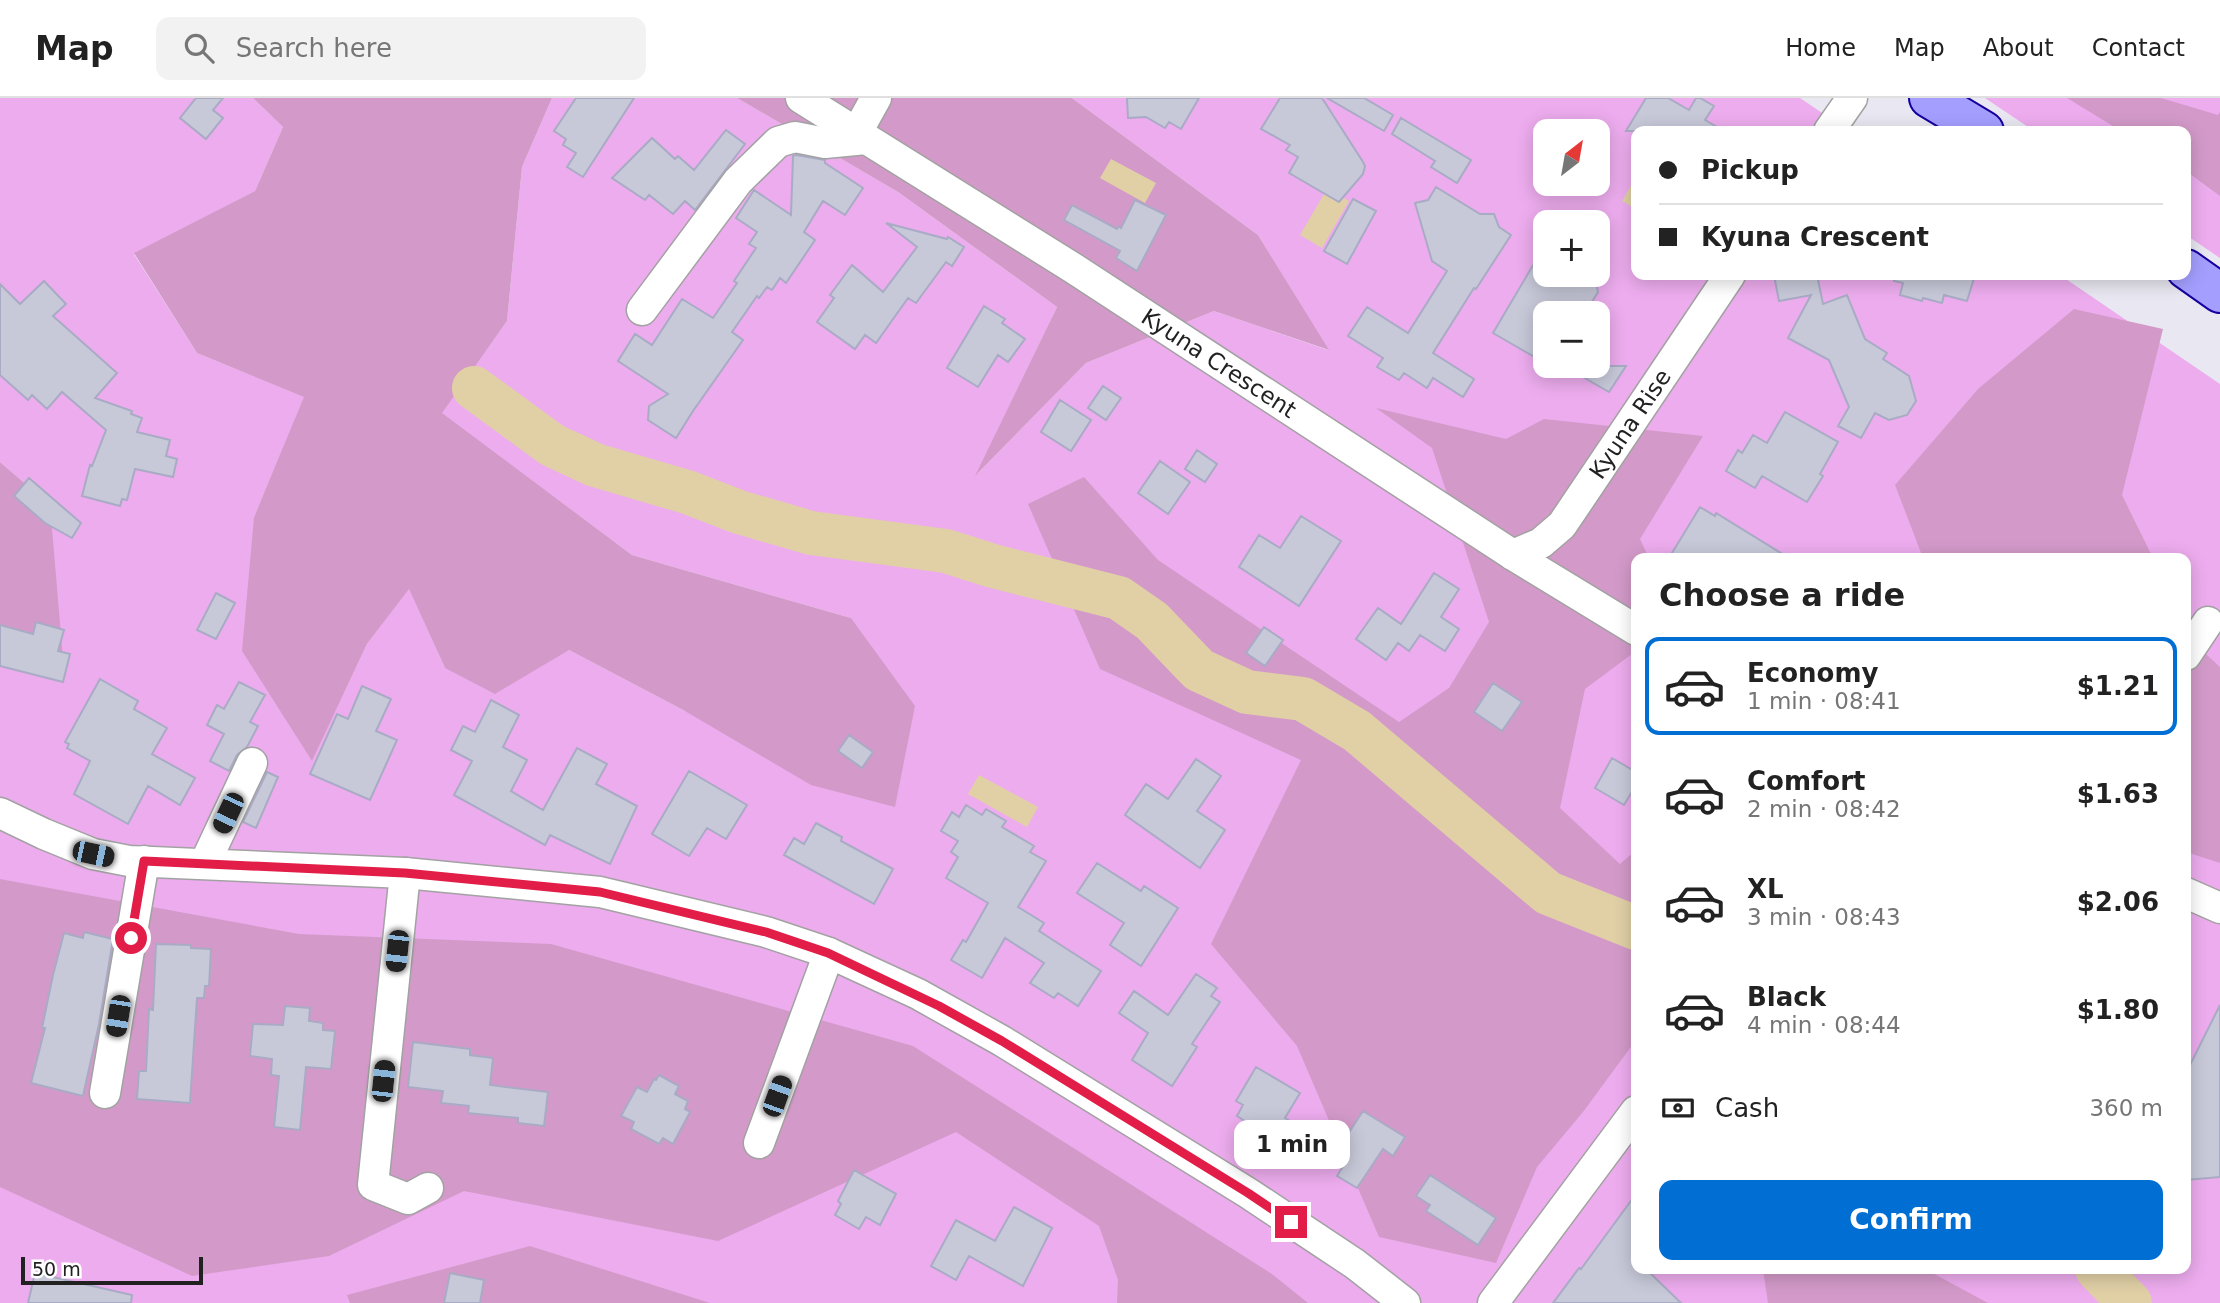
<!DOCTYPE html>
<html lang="en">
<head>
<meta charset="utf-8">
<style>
	body { margin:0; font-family:"DejaVu Sans",sans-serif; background:#f2f2f2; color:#222; height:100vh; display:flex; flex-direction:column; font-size:26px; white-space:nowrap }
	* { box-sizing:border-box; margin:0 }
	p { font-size:23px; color:#767676 }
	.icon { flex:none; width:38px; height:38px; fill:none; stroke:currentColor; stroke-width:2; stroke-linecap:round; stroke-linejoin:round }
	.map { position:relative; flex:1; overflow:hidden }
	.side { position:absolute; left:1631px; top:455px; width:560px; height:721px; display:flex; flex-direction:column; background:#fff; border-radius:14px; box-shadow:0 4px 18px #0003 }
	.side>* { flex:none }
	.top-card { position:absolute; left:1631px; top:28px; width:560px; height:154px; border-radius:14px; box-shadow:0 4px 18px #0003; display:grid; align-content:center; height:154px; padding:0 28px; background:#fff }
	.needle { width:46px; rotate:31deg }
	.controls { position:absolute; left:1533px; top:21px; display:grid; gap:14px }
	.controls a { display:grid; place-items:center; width:77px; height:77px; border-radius:14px; background:#fff; box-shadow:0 4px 18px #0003; font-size:35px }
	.scale { position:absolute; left:21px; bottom:18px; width:182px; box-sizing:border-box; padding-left:7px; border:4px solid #212121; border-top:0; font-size:19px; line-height:24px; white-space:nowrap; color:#212121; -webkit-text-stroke:5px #fff; paint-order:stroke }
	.end { position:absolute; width:32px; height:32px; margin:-16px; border:9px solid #e11d48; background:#fff; box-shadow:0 0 0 4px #fff }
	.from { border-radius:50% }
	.bubble { position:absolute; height:49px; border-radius:14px; background:#fff; box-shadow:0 4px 18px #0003; font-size:23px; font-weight:600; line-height:49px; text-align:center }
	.car { position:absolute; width:21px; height:42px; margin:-21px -10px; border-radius:9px; box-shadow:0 0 5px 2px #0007; background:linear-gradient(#222 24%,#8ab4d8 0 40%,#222 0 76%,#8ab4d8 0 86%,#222 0) }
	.top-card b { display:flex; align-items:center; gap:24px; height:66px; font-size:26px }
	.top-card b+b { border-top:2px solid #e0e0e0 }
	.top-card i { width:18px; height:18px; background:#222 }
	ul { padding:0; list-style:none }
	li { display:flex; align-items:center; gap:21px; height:98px; margin:0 14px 10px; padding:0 14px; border:4px solid transparent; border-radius:14px }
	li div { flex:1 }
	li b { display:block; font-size:26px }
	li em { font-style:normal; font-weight:600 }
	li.current { border-color:#006ed2 }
	li>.icon { width:63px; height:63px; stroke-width:1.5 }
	h2 { padding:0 28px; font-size:32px; line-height:84px }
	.pay { display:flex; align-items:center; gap:18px; height:77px; padding:0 28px; font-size:26px }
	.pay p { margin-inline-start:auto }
	.cta { display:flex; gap:14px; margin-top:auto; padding:14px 28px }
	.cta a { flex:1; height:80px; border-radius:14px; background:#006ed2; color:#fff; font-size:28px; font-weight:600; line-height:80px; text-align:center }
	header { display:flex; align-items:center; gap:42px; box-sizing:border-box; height:98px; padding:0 35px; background:#fff; border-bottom:2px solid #e0e0e0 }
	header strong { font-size:33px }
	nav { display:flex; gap:38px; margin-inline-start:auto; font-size:24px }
	.search { width:490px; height:63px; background:#f2f2f2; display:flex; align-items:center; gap:18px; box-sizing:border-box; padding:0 24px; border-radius:14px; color:#767676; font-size:26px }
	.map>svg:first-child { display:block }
	.grass { fill:#edacee; fill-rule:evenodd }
	.forest { fill:#d39ac9 }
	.water { fill:#e1d0a6 }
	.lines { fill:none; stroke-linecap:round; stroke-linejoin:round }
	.river { stroke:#e1d0a6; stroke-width:44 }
	.building { fill:#c7c9d9; stroke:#a9abc5; stroke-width:2 }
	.minor-casing { stroke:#a2a2a2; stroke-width:33 }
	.major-casing { stroke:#17009e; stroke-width:42 }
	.minor { stroke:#fff; stroke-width:30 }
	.major { stroke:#a49fff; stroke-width:38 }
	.route { stroke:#e11d48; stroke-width:9 }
	.labels { text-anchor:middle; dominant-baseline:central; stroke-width:5; stroke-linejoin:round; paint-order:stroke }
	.street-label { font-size:23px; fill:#212121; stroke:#fff }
</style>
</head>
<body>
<header>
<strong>Map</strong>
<div class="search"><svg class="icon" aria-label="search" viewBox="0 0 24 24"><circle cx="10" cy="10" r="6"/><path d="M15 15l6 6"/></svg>Search here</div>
<nav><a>Home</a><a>Map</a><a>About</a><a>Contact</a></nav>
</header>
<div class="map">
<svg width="2220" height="1205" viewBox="0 0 2220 1205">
	<rect width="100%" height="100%" fill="#e9e8f2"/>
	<!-- grass -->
	<path class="grass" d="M0 0H253L283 29 255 93 134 156 197 255 305 299 254 419 312 662 367 546 409 490 445 570 569 552 685 613 851 520 632 457 441 315 507 223 522 69 552 0H737L898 94 1057 209 977 376 1086 265 1214 213 1328 252 1258 137 1072 0H1800L1849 33H1636V177H2060L2220 286V1205H0V553L50 407 0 364ZM1545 33H1598V86H1545ZM1545 124H1598V177H1545ZM1545 215H1598V268H1545ZM1636 460H2186V1171H1636Z
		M1985 0H2220V160L2186 137V33H2034Z"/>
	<!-- forest -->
	<path class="forest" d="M253 0H552L522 69 507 223 442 315 632 457 851 520 915 608 895 709 811 687 685 613 569 552 495 596 445 570 409 491 367 546 312 663 242 553 254 419 304 299 197 255 134 155 255 93 283 29Z
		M737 0H1072L1258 137 1329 252 1214 213 1086 265 975 378 1057 209 898 94Z
		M2067 0H2161L2218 17 2220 14V98L2186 73V33H2121Z
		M2074 211 2163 231 2122 397 2153 460H1923L1895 387 1978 291Z
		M1376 310 1506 341 1544 321 1703 338 1640 441 1649 460H1636V553L1585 591 1560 710 1620 766 1636 752V942L1583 1014 1537 1069 1496 1165 1379 1139 1297 948 1211 846 1301 662 1100 571 1028 406 1084 379 1158 462 1399 624 1449 590 1489 524 1432 350Z
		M0 364 50 407 64 572 0 553Z
		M2186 527 2194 545 2220 569V765L2186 754Z
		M0 781 299 836 551 846 913 948 1272 1176 1308 1205H1117L1118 1182 1099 1128 956 1034 718 1143 464 1093 329 1158 192 1178 0 1089Z
		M530 1148 710 1205H350L347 1197Z
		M1763 1171H1925L1988 1205H1768Z"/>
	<!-- water -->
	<path class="water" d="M1111 61 1156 85 1145 105 1100 80Z
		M1633 84 1636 86V111L1622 103Z
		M1327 91 1349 103 1322 150 1300 137Z
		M979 677 1038 709 1027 729 968 696Z"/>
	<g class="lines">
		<!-- river -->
		<path class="river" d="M474 290 552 347 595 367 687 394 739 414 811 435 946 453 993 468 1119 500 1152 523 1199 572 1247 594 1303 601 1357 633 1548 795 1636 830
			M2097 1171 2130 1205"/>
	</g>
	<!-- building -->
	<path class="building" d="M196 0H223L213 12 223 20 206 41 180 20Z
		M576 0H634L583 79 567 69 576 55 563 47 566 41 554 33Z
		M1127 0H1199L1181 31 1169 24 1165 30 1146 19 1128 20Z
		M1280 0H1322L1363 64 1365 68 1363 76 1339 104 1289 75 1298 59 1286 52 1290 47 1261 31Z
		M1327 0H1364L1393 17 1384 33Z
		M1646 0H1668L1689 12 1696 0H1700L1714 8 1705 22 1724 33H1626Z
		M1401 20 1471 62 1457 85 1431 69 1435 63 1392 36Z
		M726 32 745 46 695 112 685 103 673 116 649 97 645 102 612 80 652 40 675 61 678 58 694 72Z
		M796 57 825 62V65L863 90 845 117 823 103 804 134 815 142 786 185 780 180 772 192 767 189 759 200 757 198 732 234 743 242 693 313 676 340 648 322 649 308 668 296 618 263 635 236 652 247 682 201 713 220 737 185 734 183 756 150 749 146 757 134 736 120 754 92 791 117 793 58Z
		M1436 89 1480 116H1494L1499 129 1511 137 1476 191 1474 190 1433 255 1474 281 1463 299 1433 280 1427 290 1404 275 1399 282 1377 269 1383 260 1348 238 1367 209 1408 235 1447 173 1432 163 1415 105 1428 102Z
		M1353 101 1376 113 1347 166 1324 153Z
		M1135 102 1166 117 1137 173 1116 160 1120 153 1064 122 1072 107 1117 131 1119 128 1121 130Z
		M886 125 947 141 948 139 964 149 952 168 946 164 916 205 908 200 876 245 865 237 855 251 817 224 834 200 830 197 852 167 883 194 917 149Z
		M1545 147V177H1574L1578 179 1594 177 1598 194 1585 215H1545V265L1493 235Z
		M1774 177H1817L1823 206 1847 197 1865 241 1887 255 1883 261 1909 278 1916 303 1907 317 1889 322 1875 315 1861 340 1838 328 1849 309 1829 262 1788 240 1811 197 1779 203Z
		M1895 177H1975L1967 203 1944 197 1942 205 1923 200 1922 203 1900 197 1903 185 1894 183Z
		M44 183 66 206 53 218 117 275 95 300 132 313 131 316 142 320 137 334 170 342 166 358 177 361 173 379 135 371 127 402 122 401 120 408 82 398 90 367 92 368 106 332 62 294 47 311 32 297 28 302 0 277V186L20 206Z
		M984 208 1005 221 1002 225 1025 241 1008 264 998 257 978 289 947 270Z
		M1564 268H1626L1609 294Z
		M1103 288 1121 300 1106 322 1088 310Z
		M1060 302 1091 322 1071 353 1041 334Z
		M1785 314 1838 344 1820 376 1823 378 1807 404 1762 378 1755 390 1726 373 1738 352 1742 355 1753 337 1767 345Z
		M1197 352 1217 366 1205 384 1185 371Z
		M1160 363 1190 384 1168 416 1138 395Z
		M29 380 81 425 72 440 45 425 14 398Z
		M1700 409 1715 418 1716 415 1789 460H1669Z
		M1301 418 1341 443 1299 508 1239 469 1259 437 1280 450Z
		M1434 475 1459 491 1441 519 1459 531 1445 553 1420 537 1409 553 1398 545 1386 562 1356 541 1378 510 1401 526Z
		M216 495 235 505 216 541 197 532Z
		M36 524 64 532 58 553 70 556 63 584 0 568V527L33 536Z
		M1264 529 1283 542 1265 568 1246 555Z
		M100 581 138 603 134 611 167 630 152 656 195 680 180 707 148 688 128 726 74 696 90 663 67 650 69 646 65 644Z
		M239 584 265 597 250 624 258 628 247 649 237 657 229 673 210 663 224 636 207 627 217 607 224 611Z
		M1493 585 1522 604 1502 633 1474 614Z
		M362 588 391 601 376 633 397 642 370 702 310 676 337 616 348 621Z
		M491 602 519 617 503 649 527 662 511 693 543 712 577 650 607 666 596 686 637 708 610 766 550 737 545 747 454 697 472 663 451 652 463 628 475 634Z
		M849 637 873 654 862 670 838 653Z
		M1612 660 1636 674V687L1624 707 1595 690Z
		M1196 661 1221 678 1197 713 1225 732 1200 770 1125 717 1146 686 1168 701Z
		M689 673 747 707 726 741 707 730 689 758 652 736Z
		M267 674 278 679 256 730 243 724Z
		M966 707 982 717 986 711 1006 723 1002 729 1034 748 1030 754 1046 763 1018 809 1044 825 1039 833 1101 873 1078 908 1058 895 1054 900 1030 885 1044 865 1005 840 982 880 951 862 963 842 966 844 988 805 946 780 958 759 951 754 958 743 941 733 952 714 959 719Z
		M816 725 842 739 841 743 893 771 874 806 784 757 794 740 804 746Z
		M1097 765 1141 793 1144 788 1178 810 1141 868 1110 847 1124 825 1077 795Z
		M84 834 113 841 99 926 83 998 31 985 45 930H42L53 877 64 835 83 840Z
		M156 846 191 847V850L211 851 209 888H205L204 900H197L190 1005 137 1001 139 973H146L149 911 153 912Z
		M1196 876 1217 890 1211 898 1220 904 1192 946 1197 949 1172 988 1132 962 1148 935 1119 915 1134 893 1168 917Z
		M2220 907V1079L2186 1082V975Z
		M285 908 310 910 309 923 323 925V932L335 933 331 971 306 969 300 1032 274 1029 279 978 271 977 272 961 250 958 253 926 283 927Z
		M413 944 470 951V957L493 960 490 987 548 994 544 1028 518 1025V1020L468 1015 469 1008 441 1005 443 993 408 989Z
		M1256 969 1300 995 1285 1020 1304 1031 1284 1064 1261 1050 1258 1055 1238 1042 1248 1025 1237 1018 1243 1007 1236 1003Z
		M659 977 679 988 675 996 688 1003 685 1011 690 1014 673 1046 663 1040 659 1046 631 1031 634 1024 621 1018 637 989 647 994 654 981 656 982Z
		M1363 1013 1405 1039 1393 1058 1383 1051 1357 1090 1337 1078 1348 1060 1337 1053Z
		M854 1072 896 1096 880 1127 866 1119 859 1131 835 1117 841 1106 838 1103Z
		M1430 1077 1496 1120 1478 1147 1426 1113 1430 1107 1416 1098Z
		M1636 1096V1171H1646L1681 1205H1553L1579 1170 1581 1171Z
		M1014 1109 1052 1130 1023 1188 969 1158 956 1182 931 1168 956 1122 995 1143Z
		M35 1175 132 1197 131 1205H28Z
		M450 1175 484 1182 480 1205H444Z"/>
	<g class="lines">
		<!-- minor casing -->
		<g class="minor-casing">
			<g id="minor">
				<path id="s1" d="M801 0 1073 170 1513 457 1636 532"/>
				<path d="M1829 33 1852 0"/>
				<path d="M856 36 876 0"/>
				<path d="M642 212 738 83 778 44 795 39 825 45 866 41"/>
				<path id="s2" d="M1513 457 1541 445 1562 427 1730 177"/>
				<path d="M2186 557 2208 524"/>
				<path d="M0 715 44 736 93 756 129 763 405 775 600 794 766 834 829 855 918 896 1002 943 1248 1095 1355 1166 1405 1205"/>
				<path d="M205 765 252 665"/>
				<path d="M405 775 373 1087 408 1101 428 1090"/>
				<path d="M2186 795 2220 810"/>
				<path d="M105 995 144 763"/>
				<path d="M759 1045 829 855"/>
				<path d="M1493 1205 1636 1013"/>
			</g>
		</g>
		<!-- major casing -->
		<g class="major-casing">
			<path id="major" d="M1929 0 1984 33
				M2186 171 2220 195"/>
		</g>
		<!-- minor -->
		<use href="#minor" class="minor"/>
		<!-- major -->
		<use href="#major" class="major"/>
	</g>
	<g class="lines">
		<!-- route -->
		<path class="route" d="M131 840 144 763 405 775 600 794 766 834 828 855 939 908 1002 943 1248 1095 1291 1124"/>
	</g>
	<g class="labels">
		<!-- street labels -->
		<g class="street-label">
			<text stroke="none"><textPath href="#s1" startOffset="495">Kyuna Crescent</textPath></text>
			<text stroke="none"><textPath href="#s2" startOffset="180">Kyuna Rise</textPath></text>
		</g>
	</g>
</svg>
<div class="controls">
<a><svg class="needle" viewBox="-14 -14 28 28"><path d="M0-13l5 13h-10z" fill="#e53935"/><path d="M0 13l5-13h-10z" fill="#767676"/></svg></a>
<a>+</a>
<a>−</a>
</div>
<div class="scale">50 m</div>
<i class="end from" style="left:131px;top:840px"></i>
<i class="end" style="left:1291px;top:1124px"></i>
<div class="bubble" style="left:1234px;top:1022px;width:116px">1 min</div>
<i class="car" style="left:228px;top:715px;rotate:205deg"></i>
<i class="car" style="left:93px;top:756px;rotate:102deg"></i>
<i class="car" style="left:397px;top:853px;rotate:186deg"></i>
<i class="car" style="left:118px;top:918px;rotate:189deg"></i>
<i class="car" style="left:383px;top:983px;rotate:6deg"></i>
<i class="car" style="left:777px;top:998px;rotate:20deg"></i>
<div class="top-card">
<b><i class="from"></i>Pickup</b>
<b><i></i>Kyuna Crescent</b>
</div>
<section class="side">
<h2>Choose a ride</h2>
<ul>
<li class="current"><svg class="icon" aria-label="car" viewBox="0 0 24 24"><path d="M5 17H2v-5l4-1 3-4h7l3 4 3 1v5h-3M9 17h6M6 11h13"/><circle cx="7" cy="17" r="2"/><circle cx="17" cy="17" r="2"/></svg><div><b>Economy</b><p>1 min · 08:41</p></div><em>$1.21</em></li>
<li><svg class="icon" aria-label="car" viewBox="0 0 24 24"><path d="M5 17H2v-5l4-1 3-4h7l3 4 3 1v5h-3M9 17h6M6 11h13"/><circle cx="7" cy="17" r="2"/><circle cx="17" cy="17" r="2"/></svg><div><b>Comfort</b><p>2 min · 08:42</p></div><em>$1.63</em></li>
<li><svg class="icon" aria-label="car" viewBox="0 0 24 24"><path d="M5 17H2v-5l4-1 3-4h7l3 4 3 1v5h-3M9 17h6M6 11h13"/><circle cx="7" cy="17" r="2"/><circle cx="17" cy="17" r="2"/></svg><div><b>XL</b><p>3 min · 08:43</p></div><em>$2.06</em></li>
<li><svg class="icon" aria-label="car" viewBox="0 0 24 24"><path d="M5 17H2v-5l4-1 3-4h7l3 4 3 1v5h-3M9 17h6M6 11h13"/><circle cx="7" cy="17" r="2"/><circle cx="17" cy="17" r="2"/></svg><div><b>Black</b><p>4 min · 08:44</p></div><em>$1.80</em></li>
</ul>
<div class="pay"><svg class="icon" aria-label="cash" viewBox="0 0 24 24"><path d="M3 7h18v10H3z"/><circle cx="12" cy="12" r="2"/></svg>Cash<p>360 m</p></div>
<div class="cta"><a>Confirm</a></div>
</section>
</div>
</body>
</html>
